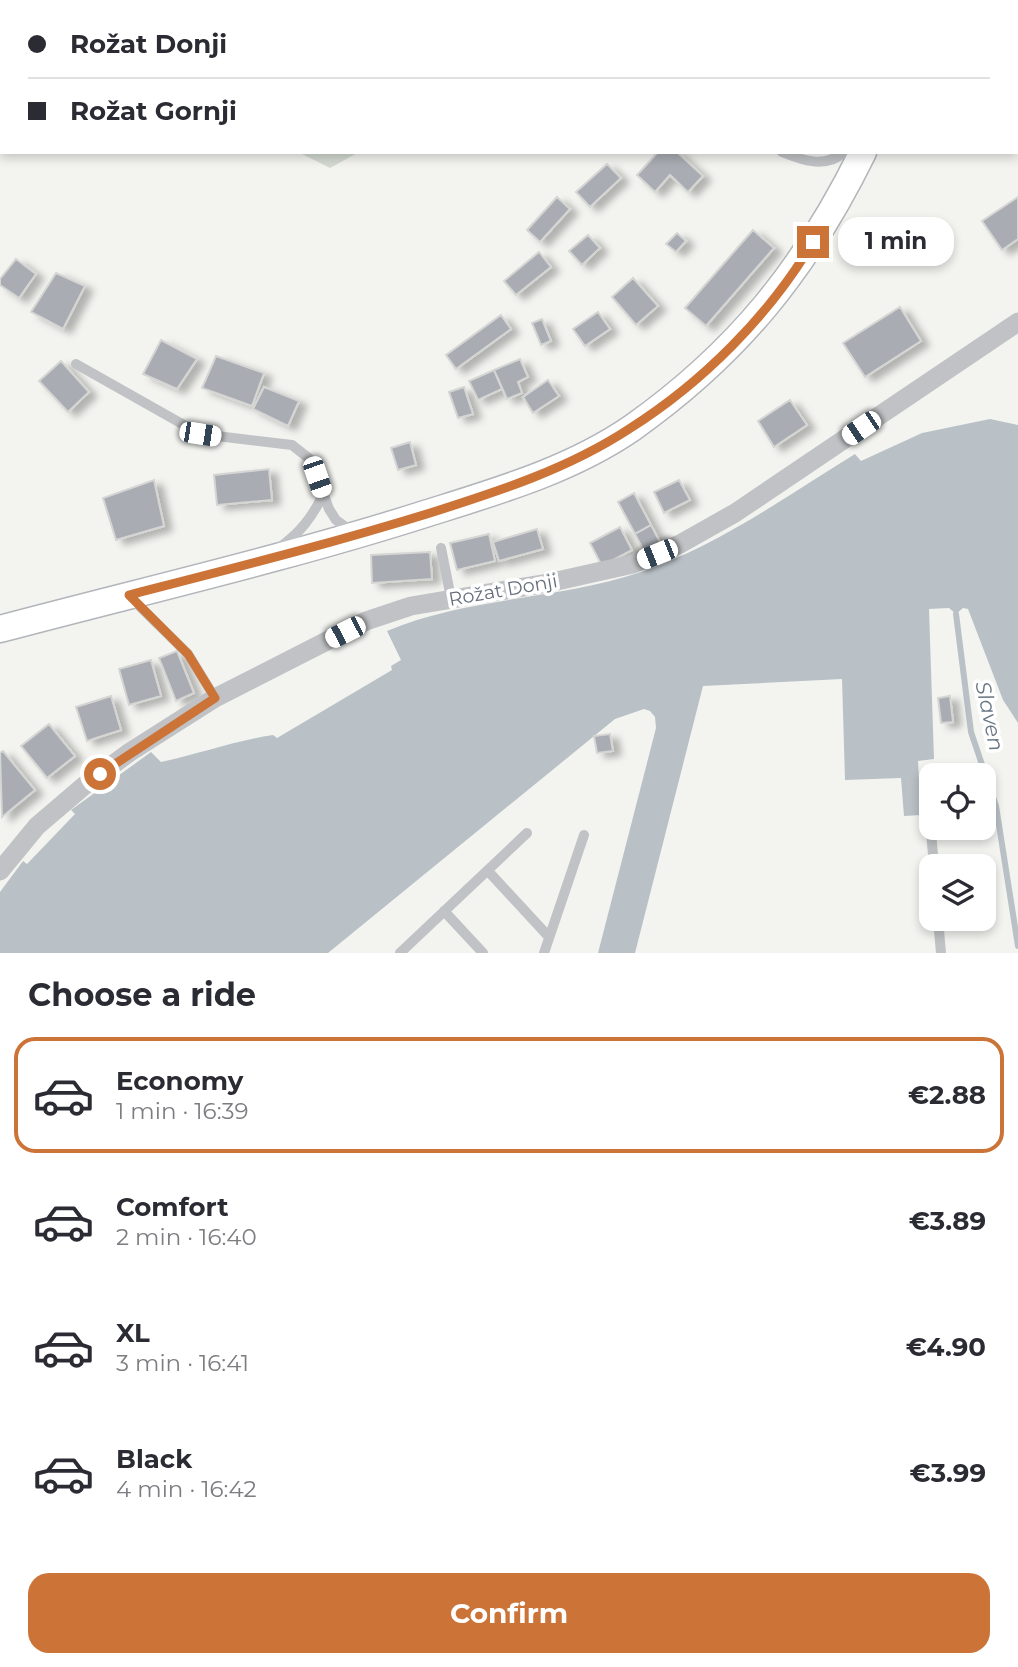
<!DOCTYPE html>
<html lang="en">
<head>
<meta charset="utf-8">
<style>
	body { margin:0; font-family:Montserrat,sans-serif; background:#f7f7f7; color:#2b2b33; height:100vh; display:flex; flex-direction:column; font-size:26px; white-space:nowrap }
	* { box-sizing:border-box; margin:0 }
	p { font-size:23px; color:#7c7c81 }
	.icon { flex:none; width:38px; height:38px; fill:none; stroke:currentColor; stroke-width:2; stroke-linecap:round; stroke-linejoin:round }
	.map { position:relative; height:953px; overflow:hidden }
	.drawer { display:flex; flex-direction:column; background:#fff; flex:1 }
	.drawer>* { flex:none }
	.hud { position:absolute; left:0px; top:0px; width:1018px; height:154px; box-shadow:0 4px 10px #0003; display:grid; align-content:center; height:154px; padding:0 28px; background:#fff }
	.buttons { position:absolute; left:919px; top:763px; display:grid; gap:14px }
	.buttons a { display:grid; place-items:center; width:77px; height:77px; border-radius:14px; background:#fff; box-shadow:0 4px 10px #0003; font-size:35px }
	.end { position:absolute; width:32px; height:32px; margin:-16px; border:9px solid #cc7438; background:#fff; box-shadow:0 0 0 4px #fff }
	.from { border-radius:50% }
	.bubble { position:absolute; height:49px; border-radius:21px; background:#fff; box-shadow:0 4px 10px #0003; font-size:23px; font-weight:700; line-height:49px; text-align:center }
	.car { position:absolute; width:21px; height:42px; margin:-21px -10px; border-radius:9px; box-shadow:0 0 5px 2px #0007; background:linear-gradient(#fff 24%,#345 0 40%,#fff 0 76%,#345 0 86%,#fff 0) }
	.hud b { display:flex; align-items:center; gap:24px; height:66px; font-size:26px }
	.hud b+b { border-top:2px solid #e1e1e2 }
	.hud i { width:18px; height:18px; background:#2b2b33 }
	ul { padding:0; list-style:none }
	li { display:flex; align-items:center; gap:21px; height:116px; margin:0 14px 10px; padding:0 14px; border:4px solid transparent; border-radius:21px }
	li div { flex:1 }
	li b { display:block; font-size:26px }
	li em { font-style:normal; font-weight:700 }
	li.current { border-color:#cc7438 }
	li>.icon { width:63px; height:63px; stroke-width:1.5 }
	h2 { padding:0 28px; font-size:32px; line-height:84px }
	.action { display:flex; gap:14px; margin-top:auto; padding:14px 28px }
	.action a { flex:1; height:80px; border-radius:21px; background:#cc7438; color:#fff; font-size:28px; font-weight:700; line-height:80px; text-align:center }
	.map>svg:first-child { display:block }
	.green { fill:#d4dad2 }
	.water { fill:#b9c1c6 }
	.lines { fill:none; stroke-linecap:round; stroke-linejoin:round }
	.stream { stroke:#b9c1c6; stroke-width:6 }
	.building { fill:#a9adb3; stroke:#d5d5d3; stroke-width:2; filter:url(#shadow) }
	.secondary-casing { stroke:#b2b5ba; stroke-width:29 }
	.lane { stroke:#c0c2c5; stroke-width:10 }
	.street { stroke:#c0c2c5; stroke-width:19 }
	.secondary { stroke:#fff; stroke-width:26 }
	.route { stroke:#cc7438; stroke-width:9 }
	.labels { text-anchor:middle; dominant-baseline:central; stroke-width:7; stroke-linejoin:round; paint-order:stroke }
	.street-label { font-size:19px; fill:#666f7e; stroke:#fff }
	.water-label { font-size:21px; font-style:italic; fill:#687682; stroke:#fff }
</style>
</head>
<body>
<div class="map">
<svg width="1018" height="953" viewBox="0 0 1018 953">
	<defs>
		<filter id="shadow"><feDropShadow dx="8" dy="4.5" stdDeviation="3.5" flood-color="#0004"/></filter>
	</defs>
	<rect width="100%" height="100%" fill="#f3f4f0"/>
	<!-- green -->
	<path class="green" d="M0 0H427V2H2L0 53Z
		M298 152H359L330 168Z"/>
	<!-- water -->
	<path class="water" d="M990 419 1018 425V723L1003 700 968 609 963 608 956 614 949 608 929 609 934 759 918 761 921 815 904 816 901 778 845 780 842 679 703 686 635 953H598L656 728 655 717 650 711 644 709 615 719 328 953H0V892L23 861 27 864 75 814 71 810 151 752 161 762C199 754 234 741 273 735L277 738 392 670 391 666 401 660 387 631C467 597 558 600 641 572 717 546 787 496 855 454L861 461 922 433Z"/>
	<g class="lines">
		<!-- stream -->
		<path class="stream" d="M956 614 971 732 996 806 1018 946"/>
	</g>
	<!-- building -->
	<path class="building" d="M658 152H677L703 176 688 192 670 175 655 192 637 175Z
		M607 164 621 178 590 207 576 192Z
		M557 197 570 209 540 242 527 230Z
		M1018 197V239L1002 250 982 221Z
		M753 230 774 248 706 326 685 308Z
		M677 233 686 241 676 252 666 244Z
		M588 235 600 248 582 265 569 251Z
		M539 252 551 267 516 295 504 281Z
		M16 259 36 274 19 298 0 285V279Z
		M56 273 85 286 63 329 31 312Z
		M633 278 658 306 636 325 612 297Z
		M900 307 921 341 865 377 843 343Z
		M598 312 610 329 585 346 573 329Z
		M501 315 511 329 456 369 446 355Z
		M542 319 551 341 541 345 532 323Z
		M161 340 197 359 177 389 143 374Z
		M216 356 264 373 252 406 202 388Z
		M520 359 528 377 518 382 522 393 507 399 494 370Z
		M61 361 89 392 68 412 39 381Z
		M494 370 502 389 478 400 469 381Z
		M548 380 559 396 533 413 523 397Z
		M264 387 299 401 288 426 253 409Z
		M464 387 473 414 458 418 449 392Z
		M790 400 807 425 774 447 758 421Z
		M410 442 416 465 398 470 391 448Z
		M269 469 272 500 217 505 214 475Z
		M154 480 164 526 116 540 103 498Z
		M679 480 690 500 664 513 654 492Z
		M634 493 651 525 635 534 618 502Z
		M651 525 662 546 646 555 635 534Z
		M620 527 632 550 602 566 590 543Z
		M537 529 543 549 499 561 493 542Z
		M489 534 495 561 457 570 450 543Z
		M430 552 432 579 372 583 371 555Z
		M177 651 194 693 176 701 159 658Z
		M151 660 161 696 129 705 119 669Z
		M111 696 121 730 87 741 76 707Z
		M950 696 953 722 941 723 938 698Z
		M49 724 75 756 47 778 21 746Z
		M610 734 613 751 597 753 594 736Z
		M3 751 35 790 2 817 0 753Z"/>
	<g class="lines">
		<!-- secondary casing -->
		<g class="secondary-casing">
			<path id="secondary" d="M938 2 939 0
				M0 629C143 591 287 558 428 513 498 491 571 470 632 428 738 353 806 268 863 152"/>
		</g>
		<!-- lane -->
		<path class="lane" d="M871 0V2
			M782 152C801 160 826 169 844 152
			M76 364 200 434 292 445 311 460 329 509 336 520 353 532
			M280 547C300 533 312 517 323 495
			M441 548 451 598
			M131 598 188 654 215 698
			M931 832 934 866
			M488 871 549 937
			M444 911 483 953
			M938 919 941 953
			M400 953 527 833
			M544 953 584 835"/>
		<!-- street -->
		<path class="street" d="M0 871 37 826 85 785 130 752 215 698 366 621 411 606 548 583 633 564 680 544 735 513 1018 322"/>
		<!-- secondary -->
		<use href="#secondary" class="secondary"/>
	</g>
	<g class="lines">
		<!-- route -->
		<path class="route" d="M100 774 215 698 188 654 129 595C230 569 330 544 430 513 499 491 568 469 629 429 702 383 769 316 813 242"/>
	</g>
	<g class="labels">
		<!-- street labels -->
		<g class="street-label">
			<text transform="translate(503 590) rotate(-10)">Rožat Donji</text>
		</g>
		<!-- water labels -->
		<g class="water-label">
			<text transform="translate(990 716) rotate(78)">Slaven</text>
		</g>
	</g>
</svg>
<div class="buttons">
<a><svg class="icon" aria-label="locate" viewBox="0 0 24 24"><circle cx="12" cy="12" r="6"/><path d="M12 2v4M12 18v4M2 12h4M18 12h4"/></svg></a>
<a><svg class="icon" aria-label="layers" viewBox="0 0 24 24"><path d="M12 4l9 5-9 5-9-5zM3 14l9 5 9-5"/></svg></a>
</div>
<i class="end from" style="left:100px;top:774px"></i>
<i class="end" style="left:813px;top:242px"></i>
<div class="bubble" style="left:838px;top:217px;width:116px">1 min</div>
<i class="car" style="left:861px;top:428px;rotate:236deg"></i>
<i class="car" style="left:200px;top:434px;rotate:99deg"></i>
<i class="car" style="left:317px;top:477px;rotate:161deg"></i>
<i class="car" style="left:657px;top:554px;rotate:248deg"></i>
<i class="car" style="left:345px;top:632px;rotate:243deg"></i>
<div class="hud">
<b><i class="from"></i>Rožat Donji</b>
<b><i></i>Rožat Gornji</b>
</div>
</div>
<section class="drawer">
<h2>Choose a ride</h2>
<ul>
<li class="current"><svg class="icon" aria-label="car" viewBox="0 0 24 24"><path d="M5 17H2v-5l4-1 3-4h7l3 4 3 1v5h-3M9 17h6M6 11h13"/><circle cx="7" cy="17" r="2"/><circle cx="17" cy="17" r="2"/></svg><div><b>Economy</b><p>1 min · 16:39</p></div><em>€2.88</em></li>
<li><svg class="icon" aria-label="car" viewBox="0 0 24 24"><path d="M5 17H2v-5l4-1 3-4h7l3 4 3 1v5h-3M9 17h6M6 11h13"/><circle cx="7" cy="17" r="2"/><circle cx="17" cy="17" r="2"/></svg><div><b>Comfort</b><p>2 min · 16:40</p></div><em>€3.89</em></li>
<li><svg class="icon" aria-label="car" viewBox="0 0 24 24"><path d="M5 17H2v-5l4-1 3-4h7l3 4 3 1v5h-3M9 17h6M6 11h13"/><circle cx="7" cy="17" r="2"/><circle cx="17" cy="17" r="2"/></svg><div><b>XL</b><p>3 min · 16:41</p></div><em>€4.90</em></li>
<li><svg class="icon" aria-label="car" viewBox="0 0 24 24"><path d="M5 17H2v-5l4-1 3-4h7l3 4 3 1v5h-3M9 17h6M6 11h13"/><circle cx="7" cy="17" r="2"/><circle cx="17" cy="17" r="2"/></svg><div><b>Black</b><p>4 min · 16:42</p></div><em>€3.99</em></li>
</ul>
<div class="action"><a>Confirm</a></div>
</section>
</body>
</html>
